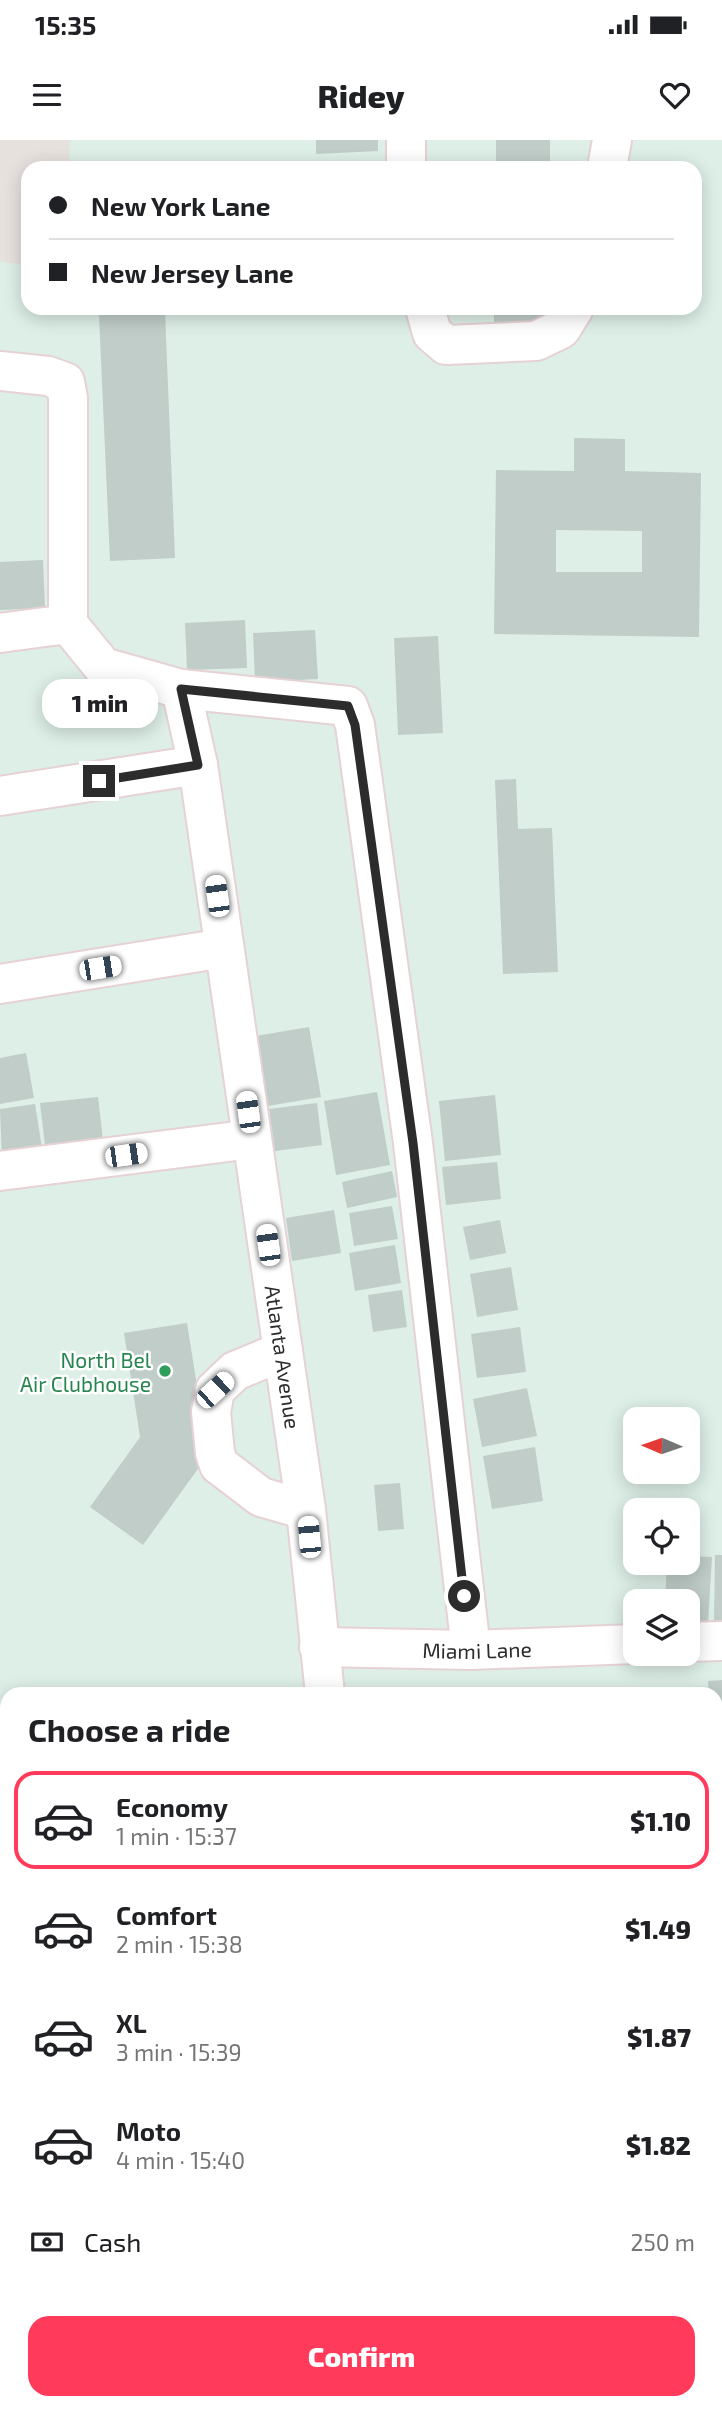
<!DOCTYPE html>
<html lang="en">
<head>
<meta charset="utf-8">
<style>
	body { margin:0; font-family:"Exo 2",sans-serif; background:#f2f2f2; color:#202124; height:100vh; display:flex; flex-direction:column; font-size:26px; white-space:nowrap }
	* { box-sizing:border-box; margin:0 }
	p { font-size:23px; color:#757577 }
	.icon { flex:none; width:38px; height:38px; fill:none; stroke:currentColor; stroke-width:2; stroke-linecap:round; stroke-linejoin:round }
	.map { position:relative; flex:1; overflow:hidden }
	.panel { position:absolute; left:0px; top:1547px; width:723px; height:723px; display:flex; flex-direction:column; background:#fff; border-radius:21px 21px 0 0; box-shadow:0 4px 18px #0003 }
	.panel>* { flex:none }
	.guide { position:absolute; left:21px; top:21px; width:681px; height:154px; border-radius:21px; box-shadow:0 4px 18px #0003; display:grid; align-content:center; height:154px; padding:0 28px; background:#fff }
	.needle { width:46px; rotate:272deg }
	.fabs { position:absolute; left:623px; top:1267px; display:grid; gap:14px }
	.fabs a { display:grid; place-items:center; width:77px; height:77px; border-radius:14px; background:#fff; box-shadow:0 4px 18px #0003; font-size:35px }
	.end { position:absolute; width:32px; height:32px; margin:-16px; border:9px solid #2c2c2c; background:#fff; box-shadow:0 0 0 4px #fff }
	.from { border-radius:50% }
	.bubble { position:absolute; height:49px; border-radius:21px; background:#fff; box-shadow:0 4px 18px #0003; font-size:23px; font-weight:800; line-height:49px; text-align:center }
	.car { position:absolute; width:21px; height:42px; margin:-21px -10px; border-radius:9px; box-shadow:0 0 5px 2px #0007; background:linear-gradient(#fff 24%,#345 0 40%,#fff 0 76%,#345 0 86%,#fff 0) }
	.guide b { display:flex; align-items:center; gap:24px; height:66px; font-size:26px }
	.guide b+b { border-top:2px solid #e0e0e0 }
	.guide i { width:18px; height:18px; background:#202124 }
	ul { padding:0; list-style:none }
	li { display:flex; align-items:center; gap:21px; height:98px; margin:0 14px 10px; padding:0 14px; border:4px solid transparent; border-radius:21px }
	li div { flex:1 }
	li b { display:block; font-size:26px }
	li em { font-style:normal; font-weight:800 }
	li.selected { border-color:#ff3a5a }
	li>.icon { width:63px; height:63px; stroke-width:1.5 }
	h2 { padding:0 28px; font-size:32px; line-height:84px }
	.pay { display:flex; align-items:center; gap:18px; height:77px; padding:0 28px; font-size:26px }
	.pay p { margin-inline-start:auto }
	.primary-button { display:flex; gap:14px; margin-top:auto; padding:14px 28px }
	.primary-button a { flex:1; height:80px; border-radius:21px; background:#ff3a5a; color:#fff; font-size:28px; font-weight:800; line-height:80px; text-align:center }
	.status { display:flex; justify-content:space-between; align-items:center; height:49px; padding:0 35px; background:#fff; direction:ltr }
	.status svg { height:19px; fill:currentColor }
	header { display:flex; justify-content:space-between; align-items:center; height:91px; padding:0 28px; background:#fff; font-size:32px; font-weight:800 }
	.map>svg:first-child { display:block }
	.industrial { fill:#e7e1de }
	.building { fill:#c0cdc8; fill-rule:evenodd }
	.lines { fill:none; stroke-linecap:round; stroke-linejoin:round }
	.minor-casing { stroke:#e6d2d5; stroke-width:42 }
	.minor { stroke:#fff; stroke-width:38 }
	.route { stroke:#2c2c2c; stroke-width:9 }
	.leisure-dot { fill:#2e9e5b; stroke:#fff; stroke-width:2.5 }
	.labels { text-anchor:middle; dominant-baseline:central; stroke-width:5; stroke-linejoin:round; paint-order:stroke }
	.street-label { font-size:21px; fill:#2c2c2c; stroke:#fff }
	.leisure-label { font-size:21px; fill:#27864d; stroke:#fff; text-anchor:end }
</style>
</head>
<body>
<div class="status"><b>15:35</b><svg viewBox="0 0 49 12"><path d="M0 12V9h3v3zM5 12V6h3v6zM10 12V3h3v9zM15 12V0h3v12zM26 1h20v11H26zM47 4h2v5h-2z"/></svg></div>
<header><svg class="icon" aria-label="menu" viewBox="0 0 24 24"><path d="M4 6h16M4 12h16M4 18h16"/></svg>Ridey<svg class="icon" aria-label="heart" viewBox="0 0 24 24"><path d="M12 20l-8-8c-3-5 5-10 8-4 3-6 11-1 8 4z"/></svg></header>
<div class="map">
<svg width="722" height="2269" viewBox="0 0 722 2269">
	<rect width="100%" height="100%" fill="#ddefe7"/>
	<!-- industrial -->
	<path class="industrial" d="M0 0H70L69 20 122 28H28V125L0 122Z"/>
	<!-- building -->
	<path class="building" d="M316 0H378V11L316 14Z
		M496 0H550V28L496 25Z
		M494 168H548L547 192H494Z
		M165 172 175 418 110 421 99 175Z
		M574 298 625 299V331L701 333 699 497 494 494 496 330 574 331ZM556 390 642 391V432H556Z
		M43 420 45 468 0 470V422Z
		M245 480 247 528 187 530 185 483Z
		M315 490 318 539 255 542 253 493Z
		M438 496 443 593 398 595 394 498Z
		M516 639 518 689 552 688 558 832 503 834 495 640Z
		M309 887 321 957 268 966 256 896Z
		M26 913 34 958 0 964V918Z
		M377 952 390 1025 336 1035 324 961Z
		M495 955 501 1015 445 1021 439 961Z
		M98 957 105 1017 47 1023 40 963Z
		M317 963 322 1005 275 1011 269 969Z
		M35 964 43 1014 2 1020 0 969Z
		M497 1022 501 1059 446 1065 442 1027Z
		M392 1031 397 1057 347 1068 342 1042Z
		M392 1066 398 1099 354 1106 349 1073Z
		M334 1070 341 1113 292 1121 286 1078Z
		M500 1080 506 1113 470 1120 463 1087Z
		M395 1105 401 1143 355 1151 349 1113Z
		M511 1127 518 1170 477 1177 470 1134Z
		M402 1150 407 1187 373 1192 368 1155Z
		M187 1183 208 1315 143 1405 90 1367 140 1297 124 1193Z
		M520 1187 526 1232 477 1238 471 1194Z
		M527 1248 537 1296 482 1307 473 1259Z
		M535 1307 543 1361 492 1369 483 1316Z
		M400 1343 404 1389 378 1391 374 1345Z
		M715 1415H722V1482L714 1481Z
		M688 1416 712 1417 708 1484 688 1483V1461H665L667 1423H688Z
		M722 1540V1601L716 1602V1554H709L708 1541Z
		M5 1995H7V2021L4 2020Z
		M0 2026H7V2069H0Z
		M0 2078H7V2118L0 2117Z
		M0 2130H7V2165H0Z
		M0 2175H7V2218H0Z
		M0 2224H7V2265H0Z
		M569 2263H603V2269H569Z
		M662 2263H694L693 2269H662Z
		M179 2265 180 2269H148V2266Z"/>
	<g class="lines">
		<!-- minor casing -->
		<g class="minor-casing">
			<g id="minor">
				<path d="M406 0V28"/>
				<path d="M607 28 612 0"/>
				<path d="M425 168 432 193 446 205 536 201 561 189 574 168"/>
				<path d="M0 231 48 236 65 242 68 258V484L103 527 181 549 348 566 355 585 413 1003 471 1510"/>
				<path d="M0 493 68 484"/>
				<path id="s1" d="M181 549 198 625 306 1370 325 1554"/>
				<path d="M0 656 198 625"/>
				<path d="M0 844 224 808"/>
				<path d="M0 1031 252 999"/>
				<path d="M283 1211 235 1231 215 1250 211 1272 215 1313 219 1325 261 1357 306 1370"/>
				<path d="M688 1502 722 1501"/>
				<path id="s2" d="M319 1507 471 1510 635 1504"/>
				<path d="M716 1686 722 1685"/>
				<path d="M716 1857H722"/>
				<path d="M716 2071H722"/>
				<path d="M427 2263 428 2269"/>
				<path d="M67 2269 68 2263"/>
			</g>
		</g>
		<!-- minor -->
		<use href="#minor" class="minor"/>
	</g>
	<g class="lines">
		<!-- route -->
		<path class="route" d="M99 641 198 625 181 549 348 566 355 585 413 1003 464 1456"/>
	</g>
	<!-- markers -->
	<circle class="leisure-dot" cx="165" cy="1231" r="7"/>
	<g class="labels">
		<!-- street labels -->
		<g class="street-label">
			<text stroke="none"><textPath href="#s1" startOffset="676">Atlanta Avenue</textPath></text>
			<text stroke="none"><textPath href="#s2" startOffset="158">Miami Lane</textPath></text>
		</g>
		<!-- leisure labels -->
		<g class="leisure-label">
			<text x="151" y="1219">North Bel<tspan x="151" dy="24">Air Clubhouse</tspan></text>
		</g>
	</g>
</svg>
<div class="fabs">
<a><svg class="needle" viewBox="-14 -14 28 28"><path d="M0-13l5 13h-10z" fill="#e53935"/><path d="M0 13l5-13h-10z" fill="#757577"/></svg></a>
<a><svg class="icon" aria-label="locate" viewBox="0 0 24 24"><circle cx="12" cy="12" r="6"/><path d="M12 2v4M12 18v4M2 12h4M18 12h4"/></svg></a>
<a><svg class="icon" aria-label="layers" viewBox="0 0 24 24"><path d="M12 4l9 5-9 5-9-5zM3 14l9 5 9-5"/></svg></a>
</div>
<i class="end from" style="left:464px;top:1456px"></i>
<i class="end" style="left:99px;top:641px"></i>
<div class="bubble" style="left:42px;top:539px;width:116px">1 min</div>
<i class="car" style="left:217px;top:756px;rotate:352deg"></i>
<i class="car" style="left:100px;top:828px;rotate:81deg"></i>
<i class="car" style="left:248px;top:972px;rotate:352deg"></i>
<i class="car" style="left:126px;top:1015px;rotate:82deg"></i>
<i class="car" style="left:268px;top:1105px;rotate:352deg"></i>
<i class="car" style="left:215px;top:1250px;rotate:47deg"></i>
<i class="car" style="left:309px;top:1397px;rotate:355deg"></i>
<div class="guide">
<b><i class="from"></i>New York Lane</b>
<b><i></i>New Jersey Lane</b>
</div>
<section class="panel">
<h2>Choose a ride</h2>
<ul>
<li class="selected"><svg class="icon" aria-label="car" viewBox="0 0 24 24"><path d="M5 17H2v-5l4-1 3-4h7l3 4 3 1v5h-3M9 17h6M6 11h13"/><circle cx="7" cy="17" r="2"/><circle cx="17" cy="17" r="2"/></svg><div><b>Economy</b><p>1 min · 15:37</p></div><em>$1.10</em></li>
<li><svg class="icon" aria-label="car" viewBox="0 0 24 24"><path d="M5 17H2v-5l4-1 3-4h7l3 4 3 1v5h-3M9 17h6M6 11h13"/><circle cx="7" cy="17" r="2"/><circle cx="17" cy="17" r="2"/></svg><div><b>Comfort</b><p>2 min · 15:38</p></div><em>$1.49</em></li>
<li><svg class="icon" aria-label="car" viewBox="0 0 24 24"><path d="M5 17H2v-5l4-1 3-4h7l3 4 3 1v5h-3M9 17h6M6 11h13"/><circle cx="7" cy="17" r="2"/><circle cx="17" cy="17" r="2"/></svg><div><b>XL</b><p>3 min · 15:39</p></div><em>$1.87</em></li>
<li><svg class="icon" aria-label="car" viewBox="0 0 24 24"><path d="M5 17H2v-5l4-1 3-4h7l3 4 3 1v5h-3M9 17h6M6 11h13"/><circle cx="7" cy="17" r="2"/><circle cx="17" cy="17" r="2"/></svg><div><b>Moto</b><p>4 min · 15:40</p></div><em>$1.82</em></li>
</ul>
<div class="pay"><svg class="icon" aria-label="cash" viewBox="0 0 24 24"><path d="M3 7h18v10H3z"/><circle cx="12" cy="12" r="2"/></svg>Cash<p>250 m</p></div>
<div class="primary-button"><a>Confirm</a></div>
</section>
</div>
</body>
</html>
